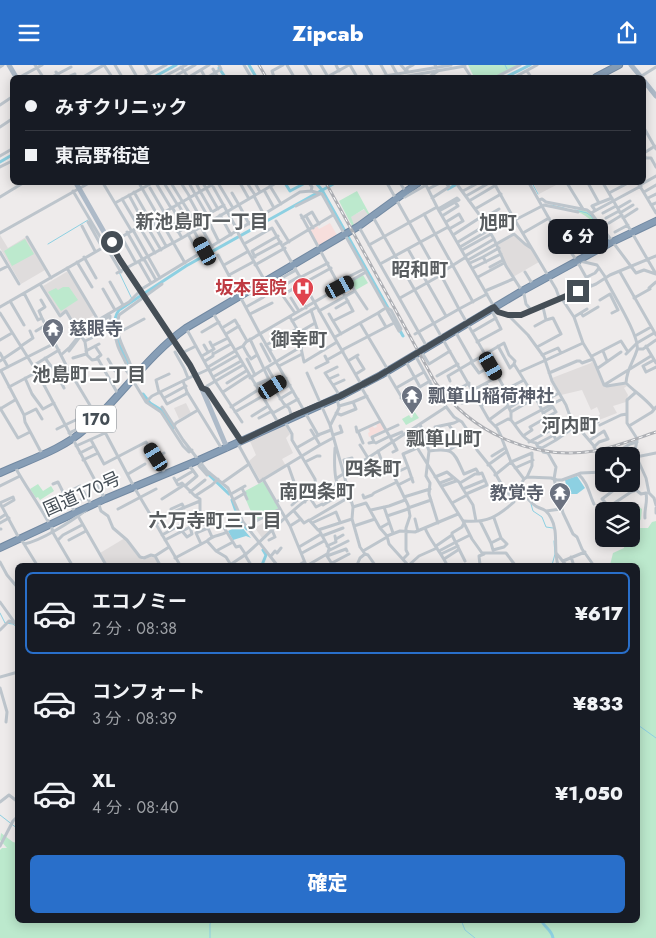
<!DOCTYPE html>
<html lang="ja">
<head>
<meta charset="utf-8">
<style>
	body { margin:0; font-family:Jost,"Noto Sans JP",sans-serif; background:#242831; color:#f1f3f6; height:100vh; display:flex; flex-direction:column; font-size:19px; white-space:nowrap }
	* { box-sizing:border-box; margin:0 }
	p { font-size:16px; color:#9ea1a6 }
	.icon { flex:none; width:28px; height:28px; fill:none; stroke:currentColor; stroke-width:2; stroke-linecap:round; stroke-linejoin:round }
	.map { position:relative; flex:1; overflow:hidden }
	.side { position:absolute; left:15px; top:498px; width:625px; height:360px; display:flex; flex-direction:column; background:#171b24; border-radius:8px; box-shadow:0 2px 12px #0003 }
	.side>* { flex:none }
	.guide { position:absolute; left:10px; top:10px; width:636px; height:110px; border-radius:8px; box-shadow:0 2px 12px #0003; display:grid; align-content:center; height:110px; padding:0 15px; background:#171b24 }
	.buttons { position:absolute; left:595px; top:382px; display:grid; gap:10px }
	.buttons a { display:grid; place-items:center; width:45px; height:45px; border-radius:8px; background:#171b24; box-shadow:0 2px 12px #0003; font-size:25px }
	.end { position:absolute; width:22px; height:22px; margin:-11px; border:6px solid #454e56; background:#fff; box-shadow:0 0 0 2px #fff }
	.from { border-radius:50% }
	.bubble { position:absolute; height:35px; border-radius:8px; background:#171b24; box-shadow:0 2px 12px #0003; font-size:16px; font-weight:800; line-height:35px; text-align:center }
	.car { position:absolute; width:15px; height:30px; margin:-15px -8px; border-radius:6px; box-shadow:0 0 4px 1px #0007; background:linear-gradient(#222 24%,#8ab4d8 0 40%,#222 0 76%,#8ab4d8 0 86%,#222 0) }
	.guide b { display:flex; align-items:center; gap:18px; height:48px; font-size:19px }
	.guide b+b { border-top:1px solid #363941 }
	.guide i { width:12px; height:12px; background:#f1f3f6 }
	ul { padding:9px 0 0; list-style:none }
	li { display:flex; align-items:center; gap:15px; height:82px; margin:0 10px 8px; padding:0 5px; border:2px solid transparent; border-radius:8px }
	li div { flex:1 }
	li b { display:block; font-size:19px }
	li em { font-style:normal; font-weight:800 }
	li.on { border-color:#296fca }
	li>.icon { width:45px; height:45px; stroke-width:1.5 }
	.button { display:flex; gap:10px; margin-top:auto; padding:10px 15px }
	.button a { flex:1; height:58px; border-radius:8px; background:#296fca; color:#fff; font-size:20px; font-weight:800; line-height:58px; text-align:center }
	header { display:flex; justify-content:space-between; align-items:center; height:65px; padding:0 15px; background:#296fca; color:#fff; font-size:22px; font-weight:800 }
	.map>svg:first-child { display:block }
	.education { fill:#dfdcdc }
	.medical { fill:#f7dedc }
	.green { fill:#bce9cd }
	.water { fill:#8dd0e2 }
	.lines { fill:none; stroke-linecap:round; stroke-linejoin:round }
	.stream { stroke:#8dd0e2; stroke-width:1 }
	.river { stroke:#8dd0e2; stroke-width:3 }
	.highway-casing { stroke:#7289a2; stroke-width:8 }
	.minor { stroke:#bdc5cc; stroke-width:3 }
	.major { stroke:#adbac8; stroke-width:5 }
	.highway { stroke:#879eb6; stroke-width:6 }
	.rail-casing { stroke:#aeb0b5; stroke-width:3 }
	.rail { stroke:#fff; stroke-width:1; stroke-dasharray:4; stroke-linecap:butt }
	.route { stroke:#454e56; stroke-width:6 }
	.labels { text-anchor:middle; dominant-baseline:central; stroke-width:4; stroke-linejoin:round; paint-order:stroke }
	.shield { fill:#fff; stroke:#7d8389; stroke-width:1 }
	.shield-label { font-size:16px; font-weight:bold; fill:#454e56 }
	.health-label { font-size:18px; font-weight:bold; fill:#be3a42; stroke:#fff; text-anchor:end }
	.worship-label { font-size:18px; font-weight:bold; fill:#5b616d; stroke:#fff; text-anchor:start }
	.street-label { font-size:18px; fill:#454e56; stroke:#fff }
	.neighbourhood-label { font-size:19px; font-weight:bold; fill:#585c5f; stroke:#fff }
</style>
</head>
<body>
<header><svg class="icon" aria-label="menu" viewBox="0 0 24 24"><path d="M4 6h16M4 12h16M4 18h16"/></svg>Zipcab<svg class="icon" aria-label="share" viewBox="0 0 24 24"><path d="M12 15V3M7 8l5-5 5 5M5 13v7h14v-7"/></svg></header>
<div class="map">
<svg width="656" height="873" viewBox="0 0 656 873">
	<rect width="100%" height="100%" fill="#eeebeb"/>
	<!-- education -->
	<path class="education" d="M533 118H560L539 129Z
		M365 144 369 151 354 160 350 152Z
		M514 169 532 184 539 197 513 212 506 200 498 179Z
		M0 170 8 183 26 172 45 205 21 219 0 183Z
		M68 206 94 250 78 260 75 256 74 257 66 245 60 249 43 221Z
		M593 295 604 321 624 319 627 321 624 323 628 330 626 337 613 341 617 348 599 355 596 354 600 349 597 342 591 345 582 325 561 330 552 313 591 298Z
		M186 338 191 348 179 354 174 343Z
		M285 359 290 369 286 373 293 388 282 394 286 401 260 415 249 396 256 390 249 374Z
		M269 454 274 463 262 473 255 463Z
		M125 473 138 491 143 495 153 491 159 500H106L100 488Z"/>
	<!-- medical -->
	<path class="medical" d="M330 158 337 170 319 181 310 165 317 161 319 164Z
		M381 357 385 364 369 372 368 368 370 367 368 363 373 361 374 363 377 362 376 359Z"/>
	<!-- green -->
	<path class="green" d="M468 0H519L495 12H474Z
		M357 126 370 150 369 151 364 144 351 152 354 160 352 161 339 136Z
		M580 144 591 148 605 169 601 172C596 161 589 150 577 147Z
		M25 174 34 189 12 201 4 186Z
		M363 210 368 218 356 225 351 216Z
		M63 222H69L78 235 61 246 48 227 56 223 58 225Z
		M414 346 419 353 406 360 402 354 409 350 411 353 413 352 411 347Z
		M264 416 279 443 255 456 246 435 245 426Z
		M38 419 43 426 51 421 54 426 40 435 38 432 36 433 30 424Z
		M639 442 642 444 641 454 637 460 639 463H648L652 457 656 456V873H0V785L2 783H7L0 775 1 768 13 777 17 778 18 855H638V500H610L613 488 624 483 625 474H631V465L633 464C630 454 628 446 639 442Z"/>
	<!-- water -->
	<path class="water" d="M577 411 585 423 577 429H571L567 425 565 415Z
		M240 460 251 473 246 471 233 475 228 466Z"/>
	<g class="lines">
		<!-- stream -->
		<path class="stream" d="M505 0 507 4
			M532 118 538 129
			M551 140 564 143
			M575 145 587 148 591 151 609 176
			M48 179 88 155
			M119 207 133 236
			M531 439 533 446 542 452 546 462 553 463
			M552 500 555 489 554 476
			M0 548 5 558 13 559 18 563
			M638 660 656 673
			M0 750 18 764
			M461 855 465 865 475 873
			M210 873V859L212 855"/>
		<!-- river -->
		<path class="river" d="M249 0 256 12
			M219 3 225 12
			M154 12 176 0
			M506 12 530 0
			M0 97 12 90
			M285 118 290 126 305 118
			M316 118 322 125 388 243
			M448 124 459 118
			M399 264 403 271
			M128 298C120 283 108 261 119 245L186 201 335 118
			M143 329 150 338 163 346 173 363
			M207 408 229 429
			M232 435 238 452 247 464
			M262 500 266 490 263 485
			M541 855C544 862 552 865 553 873"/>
		<!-- highway casing -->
		<g class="highway-casing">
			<path id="highway" d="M596 12 619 0
				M0 408C28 395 62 385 85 364 121 332 147 291 186 263L359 161 418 118
				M0 483 105 434 199 395 343 330 381 310 522 226 610 178 656 156"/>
		</g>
		<!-- minor -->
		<path class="minor" d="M35 0 43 12
			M104 0 112 12
			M115 0 122 12
			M130 0 137 12
			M145 0 149 7
			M244 0 251 12
			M287 0 294 12
			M305 0 312 12
			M321 0 328 12
			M336 0 339 6
			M350 0 357 12
			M366 0 373 12
			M381 0 387 11
			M392 0 397 9
			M401 0 407 7V3L413 0
			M464 1 471 12
			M0 2 3 0
			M181 2 188 12
			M213 4 218 12
			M201 5 205 12
			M527 6 531 12
			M56 7 59 11
			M177 10 195 0
			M20 12 42 0
			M52 12 71 2
			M68 12 75 9
			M83 12 104 0
			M143 12 166 0
			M163 12 186 0
			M189 12 209 0
			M208 12 221 4 219 0
			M274 12 272 6 283 0
			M327 12 349 0
			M379 12 451 0
			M402 12 465 1
			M429 12 438 6 435 0
			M496 12 520 0
			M515 12 537 0
			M640 12 656 2
			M0 40 12 32
			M0 62 12 54
			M644 63 656 84
			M644 88 655 81
			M644 90 646 93H651L656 102
			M0 91 12 84
			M0 102 12 96
			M103 118 131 165
			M139 118 185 198
			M156 118 171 143
			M164 118 177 139
			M171 118 195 157
			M181 118 190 132
			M189 118 195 129
			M196 118 200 126
			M203 118 218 144
			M211 118 238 166
			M218 118 233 143
			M240 118 249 134
			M247 118 255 130
			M255 118 260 127
			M309 118 312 122 311 126 322 129 399 266 401 264 391 245 387 243
			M387 118 437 207 441 210 459 244 487 229
			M400 118 406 127
			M425 118 438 144 497 247 508 250H521L596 219 610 210 656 191
			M456 118 481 152 494 174 506 201 524 229 526 239 532 246
			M494 118 513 152 556 224 560 235
			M529 118 556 166 577 196 591 221
			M567 118 583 144
			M588 118 599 138 612 133
			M603 118 656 209
			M638 118 656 148
			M640 120 656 111
			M270 121 281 139
			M150 123 164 147
			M428 124 440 118
			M264 125 274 143
			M73 126 121 207
			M200 126 212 147
			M463 126 478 118
			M134 127 150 155
			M644 127 656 120
			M232 128 239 140
			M609 128 628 118
			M195 129 207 150
			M129 130 144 158
			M254 131 264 150
			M403 131 405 132 426 120
			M466 131 489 118
			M0 132 23 118
			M189 132 201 154
			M432 133 449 122 446 118
			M648 133 656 129
			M122 134 138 161
			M539 135 542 134 546 137 587 145 591 148 636 208 644 205 656 209
			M469 136 496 120
			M115 138 152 118
			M178 139 190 160
			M239 140 249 159
			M651 140 656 138
			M296 141 320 129
			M172 142 184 164
			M618 143 630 136
			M438 144 457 133 459 135 439 146
			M475 144 501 129
			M595 145 592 141 599 138
			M166 146 182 173 276 118
			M591 148 641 121
			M603 148 616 141
			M620 148 633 140
			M424 149 473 237
			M489 149 498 155H503L508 160
			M220 150 231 170
			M301 150 353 246 333 256 341 269
			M306 151 313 163
			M442 151 458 141 455 137
			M373 152 489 355 497 363 501 371
			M302 153 312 147 319 159
			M606 153 619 146
			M623 153 637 144
			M151 154 166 181
			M482 154 499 144
			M515 155 544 140 578 147
			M276 156 289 177
			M88 157 102 182
			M209 157 219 177
			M446 157 459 149 463 156 449 164
			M145 158 161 185
			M609 158 622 150
			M82 161 95 186
			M139 161 155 188
			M201 162 212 182
			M359 162 427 282
			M133 165 160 213
			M194 166 205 186
			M127 167 143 195
			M178 167 224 140
			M615 167 628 160
			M0 168 89 118
			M238 168 244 179 272 163 361 319
			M523 168 549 153
			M188 169 199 189
			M453 170 481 152
			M121 171 136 198
			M27 172 51 213
			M458 177 486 160
			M244 179 265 216 278 224 295 248
			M283 180 333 150
			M369 180 437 142
			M460 182 489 165
			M408 184 446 251
			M462 185 491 169
			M0 187 19 219
			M218 190 260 269 318 370 331 365
			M465 191 494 174
			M84 192 96 213
			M253 192 281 177
			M255 192 252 186 278 171
			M483 192 499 183
			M144 194 156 215
			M468 195 514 169 525 179 531 183
			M580 196 597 200 606 213
			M77 197 92 222
			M139 197 151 218
			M470 198 483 192 486 197
			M380 199 448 162
			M224 200 247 187
			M255 200 285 183
			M490 202 503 195
			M67 203 98 255
			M473 203 501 189
			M0 205 8 201
			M525 207 533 220
			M620 207 656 270
			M117 208 182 173
			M439 209 466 192
			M229 210 253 197
			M301 212 328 198
			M478 212 504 198
			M587 212 595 208 599 203
			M605 213C611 226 641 273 637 285 633 298 627 303 626 318 635 327 646 334 653 343
			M349 216 355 226
			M110 217 123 240
			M338 217 364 204
			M304 218 331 203
			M40 219 60 251 66 246 73 258
			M269 220 296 205
			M103 224 115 245
			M278 224 300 211
			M140 225 300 127 311 126
			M485 226 513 214
			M24 228 38 255 42 253 67 302 97 352 134 422 180 500
			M298 229 306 243
			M283 230 304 217
			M291 233 299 246
			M400 233 441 210
			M634 233 650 224 649 223 656 217
			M562 234 574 252 583 278 594 296 604 320 607 321 626 318
			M41 235 45 242 39 246 42 253
			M600 235 610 229 618 245 612 248
			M10 236 24 260
			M0 242 215 118
			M246 242 262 233 274 223
			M336 243 348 236
			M311 245 324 285
			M319 246 355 226 367 244
			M0 248 37 307 105 434
			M213 248 279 359
			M378 248 384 244
			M581 248 583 251 598 242
			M108 249C115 260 114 272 119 284 123 293 128 300 130 310
			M250 249 272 238
			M329 249 333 256
			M508 250 528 270 544 292 552 316 566 340 571 354 594 381 603 407
			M290 252 297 264 304 297 337 277
			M574 252 587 244
			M292 256 317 242
			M360 258 388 305
			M535 261 546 255
			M186 263 215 316 242 357
			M222 263 235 255 247 276
			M36 266 46 260
			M455 266 472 296
			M202 267 219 257
			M472 267 496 253
			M118 268 144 254
			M298 268 315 258
			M80 269 85 277 87 290 92 295 98 294 118 329
			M226 269 239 261
			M415 269 459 244 506 326 503 331 511 347V355L508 354 495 361
			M635 271 651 262
			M335 272 378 248 386 262
			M250 274 271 319 284 339 289 343 292 352
			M0 275 12 268
			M85 276 98 270
			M210 277 212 281
			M477 277 501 264 491 244
			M261 279 270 296
			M204 280 208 287
			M266 280 297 264
			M21 281 33 273 30 266
			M95 281 101 290 97 293
			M243 281 248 290
			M498 281 510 303 514 299
			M646 281 656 298
			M537 282 561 269 553 253 546 255 543 242
			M638 284H643L656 275
			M235 285 243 281 246 277 366 207
			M270 285 298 270
			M342 285 392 259
			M69 286 85 265 110 251
			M86 286 99 279
			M421 286 429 299 450 286
			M603 286 607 296
			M175 287 184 303 188 313
			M0 288 8 302
			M182 288 196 281
			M213 289 231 279
			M626 289 637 278 654 268
			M61 290 70 282 86 262 129 237 141 225
			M415 290 437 330 454 352 462 357 472 372 477 385 494 406 504 424 513 433
			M542 290 558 283 561 288
			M202 291 214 284 212 281 228 273
			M249 291 251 294 257 290
			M592 291 621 276 628 287
			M45 293 56 308 64 323
			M73 293 86 289
			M108 294 115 306 123 301 129 309
			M247 294 255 310
			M327 295 343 286
			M405 295 420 322
			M546 295 583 278
			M654 295 643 301 646 307 656 302
			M0 296 21 282
			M205 296 213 291V288
			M348 296 358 290
			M471 297 479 308 491 301
			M36 299 59 285
			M279 301 302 289
			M208 302 235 286
			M267 302 275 316
			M337 302 325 308 340 331
			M316 303 328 297 325 291
			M598 303 621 287
			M132 304C126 284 113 272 119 250L162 219
			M0 306 55 278
			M1 306 24 350 25 357 42 389
			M210 306 238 290
			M386 306 408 343
			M519 307 546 295
			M56 308 67 302
			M307 308 330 360 353 442 352 454 360 482 365 489 368 490 375 500
			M549 308 577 296H580L582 298 593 294
			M356 309 364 304 356 291
			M196 310 209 304
			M437 311 458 299
			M213 312 241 296
			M25 313 32 329 43 344 54 338
			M250 313C273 298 296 285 319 271
			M132 314 146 337 161 347 183 381 189 387 192 385
			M329 314 338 310
			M183 316 187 327 222 384
			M450 316 448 311 504 278 509 290 515 296 514 299 539 339 556 375 542 383
			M227 318 246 306
			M44 320 58 312
			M255 320 269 314
			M333 320 344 315
			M360 320 394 379 397 385 393 387
			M604 320 651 291
			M207 321 243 300
			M273 321 286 313
			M9 322 37 307
			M202 323 207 325 240 375
			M396 323 424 307
			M473 325 486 318
			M505 325 524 315
			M160 327 167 339 186 329 187 327
			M223 327 249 310
			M276 327 290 320
			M454 327 459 334 473 326
			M159 328 156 315 169 309
			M635 328 627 335V358L636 372
			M451 329 469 318
			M493 332 486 318 497 312
			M164 333 186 321
			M401 333 430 316
			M280 334 293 326
			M146 337 152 331 195 310
			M462 338 475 328
			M539 339 559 328
			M339 341 353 337 367 331
			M481 341 505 324
			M162 342 183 375 207 406 228 423 243 457 277 500
			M231 342 258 325
			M0 343 18 373 30 367
			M509 343 525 333 528 338
			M0 344 15 335
			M235 347 261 332
			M511 347 535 333
			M273 348 298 334
			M336 348 341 350 356 344 353 337
			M24 350 36 344 42 354
			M252 351 268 341
			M259 353 272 346
			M489 355 508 341
			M511 355C519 364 523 376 536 378L538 382 542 383 543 387 548 388 556 402 554 414 563 448 573 469 577 472 582 484 592 498
			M285 357 292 369V375L315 414 317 428
			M331 359 339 343 337 333
			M420 359 429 386 426 411 430 418 429 429 438 458
			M515 359 562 334
			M65 360 80 353 86 364
			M449 360 461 378 449 385
			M600 360 621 350 627 349
			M174 361 176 358 198 345
			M629 361 652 347 656 342
			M356 362 357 367 381 356
			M435 362 454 358 458 356
			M103 363 108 361
			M57 364 65 360
			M311 365 320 380
			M358 366 363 378
			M582 366 598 357
			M69 368 84 361
			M408 368 463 456 472 474 482 488H506L515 500
			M333 370 342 367 340 361
			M523 371 532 365 530 362 556 347 553 342 543 348
			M390 372 402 367
			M502 374 511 397 524 414
			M91 375 104 399 146 377 165 408
			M425 375 437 367
			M556 375 576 361
			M590 375 604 366 608 374 599 377 594 382
			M374 377 372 372 398 360
			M529 377 551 365
			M369 378 374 377 376 378 390 371
			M238 379 259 417 320 380 333 373
			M537 379 554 370
			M360 380 368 393
			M76 381 105 368
			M298 382 319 370
			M335 383C334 400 333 428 350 436
			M622 384 626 391
			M378 386 381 394 388 400 393 409 408 440 410 451 406 463V485L408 489 403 494
			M429 386C455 382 454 388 464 409L476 404 479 409 482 408 487 420 466 429
			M80 388 94 381
			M492 391 505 383
			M156 392 164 388
			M598 392 615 383 617 387 630 379 637 377
			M634 392 637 375
			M631 393 656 388
			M637 393 646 413 649 428
			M83 395 98 388
			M305 397 317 391H320
			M202 399 199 401 207 410 210 408
			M288 400 298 428 305 437
			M488 400 506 387
			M15 402C27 424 42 443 53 466
			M408 402 413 417
			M515 403 533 395
			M347 406 344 395 352 393 354 402
			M374 406 386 398
			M128 409 145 399
			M393 409 408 402 403 389 417 383
			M578 409C588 417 589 429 594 439
			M495 410 511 397 532 388V401L527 412
			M435 412 447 407 459 417 463 424
			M174 413 178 420 182 418 184 420
			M337 413 446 342
			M218 414 212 420 195 431 200 434V453L204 459 218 453 236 482 240 481 246 490
			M263 414 290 461 306 500
			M524 414 527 412 551 413 557 415H562L581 408 603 407
			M176 416 193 406
			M222 418 249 399
			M440 418 453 413
			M460 418 475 409H479
			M53 419 58 417 64 429 80 421 91 439
			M521 419C524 427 526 434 533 439 540 446 544 440 551 453 559 467 553 485 558 500
			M627 419 631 427 636 425 641 429 646 428C648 437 644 444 645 453
			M398 420 412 413
			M0 421 20 411
			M185 421 197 411 189 400
			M442 421 456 416
			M242 423 247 434
			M190 427 205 415
			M649 428 654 433 656 440
			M64 429 75 447
			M231 429 245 421
			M363 430 364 433 372 430 374 428 397 417
			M404 432 430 424
			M310 433 316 442 322 439
			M162 434 184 420 195 431
			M233 435 245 428
			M98 437 101 446 108 451 113 463 127 475 140 492 144 493 151 490 155 491 160 500
			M276 437 285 432
			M0 438 20 475
			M0 438 13 432 14 435 2 442
			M452 438 467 430
			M613 439 631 427
			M70 440 87 432
			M292 440 301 432
			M323 440 341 429
			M353 442 366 438 380 463 387 471 389 479 408 500
			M384 442 393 468
			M408 443 431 435
			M656 443V448
			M118 444 156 424
			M371 445 389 441 405 435
			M294 446 304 458 309 455 318 465 352 454
			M546 446 561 444
			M608 446 604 441 605 437 602 434 622 419
			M171 448V444L182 439 184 443
			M78 451 106 500
			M387 451 408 444
			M0 453 6 449
			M494 453 501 473
			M415 454 418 466
			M310 455 346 434
			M256 456 280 444
			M464 456C487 458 497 452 514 437L513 433 524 414
			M476 456 473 440 463 424 485 415
			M480 456 491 478 493 485
			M0 458 9 453
			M312 458 336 447 340 457
			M156 459 171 448 200 436
			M290 461 301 454
			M354 461 375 454
			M380 463 389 458
			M425 463C430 476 441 487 447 500
			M0 464H1
			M319 465 330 485 348 476
			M52 466 72 500
			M182 466 187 472 192 469 190 462
			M162 470 200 449
			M452 470V468L462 462 464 458
			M322 471 343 463
			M387 471 400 466 415 467 458 449
			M21 474 37 500
			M336 474 343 470
			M58 475 63 470 82 460
			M69 475 86 466
			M165 475 190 462 202 457
			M269 475 275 472 272 465
			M207 476C212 470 220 471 227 467
			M456 477 470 470
			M491 478 501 473 507 479 504 482 493 485
			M24 479C41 476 72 456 86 445
			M201 479 196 468 208 463 212 472
			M327 481 336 477 335 471
			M436 481 452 470 465 496
			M299 482 321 469
			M329 484 327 491 332 499
			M363 486 387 472
			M439 486 456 477
			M302 488 324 476
			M556 488 566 500
			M441 489 458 481
			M245 490 251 500
			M155 491 169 482
			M271 491 275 486 277 488 281 483
			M327 491 346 484 347 486
			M571 492 573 498
			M175 493 207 476 216 486
			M444 494 458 485
			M563 496 585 487
			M0 497 7 510 18 523
			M332 498 349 489
			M230 500C235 496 241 493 246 489 269 470 308 425 336 419
			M231 500 226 492 216 486 233 477
			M299 500 304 497
			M308 500 327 489
			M357 500 360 493 365 489
			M409 500 419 491 437 483
			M480 500 479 491 484 489
			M0 537 15 558 18 556
			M0 565 9 556 15 558 18 560
			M0 612 18 607
			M0 623 7 647 6 657
			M0 737 9 730 18 737
			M0 781 13 756 18 751"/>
		<!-- major -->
		<path class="major" d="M9 0 16 12
			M631 0 641 12
			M644 16 656 31
			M76 118 120 195 196 310 227 383"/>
		<!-- highway -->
		<use href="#highway" class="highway"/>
		<!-- rail casing -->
		<g class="rail-casing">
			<path id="rail" d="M259 0 266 12
				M326 118 435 317C471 367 532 396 594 386 615 382 635 374 656 367"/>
		</g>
		<!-- rail -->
		<use href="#rail" class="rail"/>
	</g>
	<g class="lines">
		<!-- route -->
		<path class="route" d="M112 177 110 178 120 195 190 300 202 323 207 325 241 376 295 350 340 331 377 312 494 242 498 247 508 250H521L578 226"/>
	</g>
	<!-- icons -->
	<defs>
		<g id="hospital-pin" transform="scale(1.125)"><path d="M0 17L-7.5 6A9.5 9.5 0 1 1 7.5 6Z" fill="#e0444e" stroke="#fff"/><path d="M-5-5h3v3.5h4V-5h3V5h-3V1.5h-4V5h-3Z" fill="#fff"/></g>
		<g id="temple-pin" transform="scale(1.125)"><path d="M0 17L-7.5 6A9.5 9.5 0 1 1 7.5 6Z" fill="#6b7280" stroke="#fff"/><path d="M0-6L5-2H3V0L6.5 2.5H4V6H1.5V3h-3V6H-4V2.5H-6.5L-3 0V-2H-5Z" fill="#fff"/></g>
	</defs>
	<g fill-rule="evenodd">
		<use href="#hospital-pin" x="303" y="223"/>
		<use href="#temple-pin" x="53" y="264"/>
		<use href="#temple-pin" x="412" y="331"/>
		<use href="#temple-pin" x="560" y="428"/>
	</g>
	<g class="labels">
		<!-- shield labels -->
		<rect class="shield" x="76" y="340.5" width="40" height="27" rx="4"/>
		<g class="shield-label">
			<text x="96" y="354">170</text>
		</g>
		<!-- health labels -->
		<g class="health-label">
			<text x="287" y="223">坂本医院</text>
		</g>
		<!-- worship labels -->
		<g class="worship-label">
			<text x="69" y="264">慈眼寺</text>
			<text x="428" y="331">瓢箪山稲荷神社</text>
			<text x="544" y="428" text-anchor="end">教覚寺</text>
		</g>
		<!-- street labels -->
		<g class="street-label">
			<text transform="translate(82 429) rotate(-24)">国道170号</text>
		</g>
		<!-- neighbourhood labels -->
		<g class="neighbourhood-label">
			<text x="202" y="156">新池島町一丁目</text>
			<text x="498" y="157">旭町</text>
			<text x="420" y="204">昭和町</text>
			<text x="299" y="274">御幸町</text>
			<text x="89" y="309">池島町二丁目</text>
			<text x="570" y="360">河内町</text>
			<text x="444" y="373">瓢箪山町</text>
			<text x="373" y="403">四条町</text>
			<text x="317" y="426">南四条町</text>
			<text x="215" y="455">六万寺町三丁目</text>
		</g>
	</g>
</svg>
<div class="buttons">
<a><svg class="icon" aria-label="locate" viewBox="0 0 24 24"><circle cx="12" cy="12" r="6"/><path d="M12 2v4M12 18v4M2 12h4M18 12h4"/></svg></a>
<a><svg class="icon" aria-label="layers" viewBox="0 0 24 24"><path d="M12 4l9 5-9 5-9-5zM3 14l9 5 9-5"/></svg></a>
</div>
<i class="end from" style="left:112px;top:177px"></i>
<i class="end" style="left:578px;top:226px"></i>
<div class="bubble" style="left:548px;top:154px;width:60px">6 分</div>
<i class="car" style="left:205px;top:186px;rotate:331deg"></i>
<i class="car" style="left:340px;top:222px;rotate:62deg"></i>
<i class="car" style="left:491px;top:301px;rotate:150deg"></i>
<i class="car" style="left:273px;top:322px;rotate:58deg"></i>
<i class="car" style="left:156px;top:392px;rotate:328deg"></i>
<div class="guide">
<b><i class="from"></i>みすクリニック</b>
<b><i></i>東高野街道</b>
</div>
<section class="side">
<ul>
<li class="on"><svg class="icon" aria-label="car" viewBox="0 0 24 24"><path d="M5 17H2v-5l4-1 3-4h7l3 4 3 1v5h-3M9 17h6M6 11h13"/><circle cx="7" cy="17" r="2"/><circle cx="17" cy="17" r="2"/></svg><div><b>エコノミー</b><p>2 分 · 08:38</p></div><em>¥617</em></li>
<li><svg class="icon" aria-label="car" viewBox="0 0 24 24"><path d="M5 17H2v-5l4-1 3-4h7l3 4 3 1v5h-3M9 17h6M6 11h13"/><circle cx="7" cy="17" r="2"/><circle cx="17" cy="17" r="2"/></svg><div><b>コンフォート</b><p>3 分 · 08:39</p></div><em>¥833</em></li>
<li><svg class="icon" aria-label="car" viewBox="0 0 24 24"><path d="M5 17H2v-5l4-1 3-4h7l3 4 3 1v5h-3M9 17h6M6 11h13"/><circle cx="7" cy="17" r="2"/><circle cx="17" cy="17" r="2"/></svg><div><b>XL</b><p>4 分 · 08:40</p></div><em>¥1,050</em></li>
</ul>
<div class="button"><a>確定</a></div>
</section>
</div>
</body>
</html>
